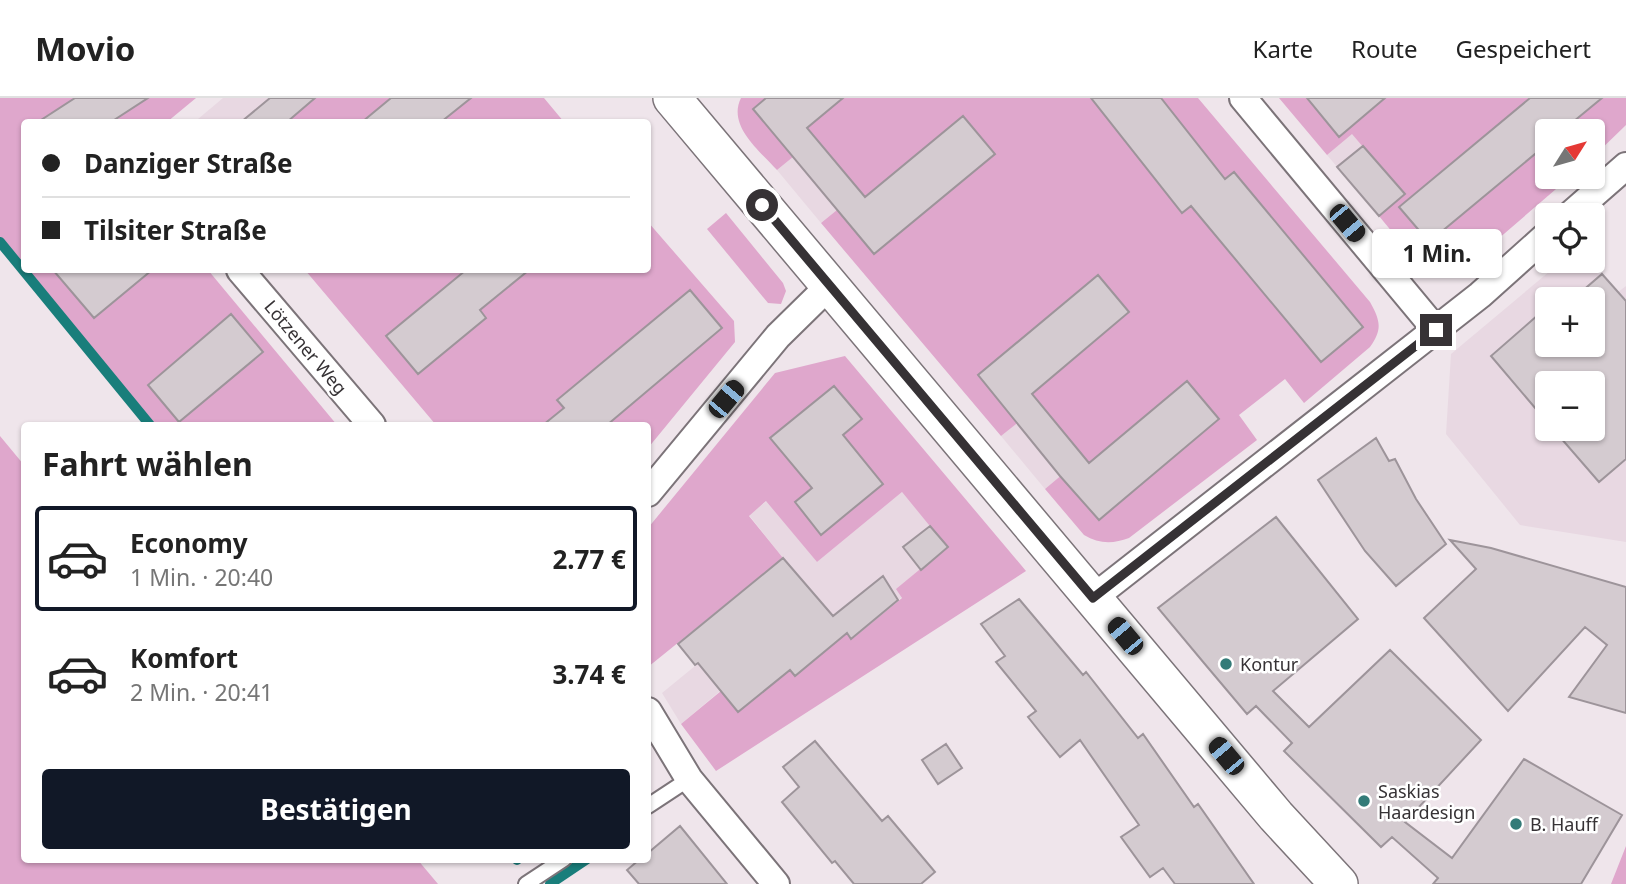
<!DOCTYPE html>
<html lang="de">
<head>
<meta charset="utf-8">
<style>
	body { margin:0; font-family:"Noto Sans",sans-serif; background:#f2f2f2; color:#222; height:100vh; display:flex; flex-direction:column; font-size:26px; white-space:nowrap }
	* { box-sizing:border-box; margin:0 }
	p { font-size:23px; color:#767676 }
	.icon { flex:none; width:38px; height:38px; fill:none; stroke:currentColor; stroke-width:2; stroke-linecap:round; stroke-linejoin:round }
	.map { position:relative; flex:1; overflow:hidden }
	.sheet { position:absolute; left:21px; top:324px; width:630px; height:441px; display:flex; flex-direction:column; background:#fff; border-radius:7px; box-shadow:0 2px 5px #0004 }
	.sheet>* { flex:none }
	.top-card { position:absolute; left:21px; top:21px; width:630px; height:154px; border-radius:7px; box-shadow:0 2px 5px #0004; display:grid; align-content:center; height:154px; padding:0 21px; background:#fff }
	.needle { width:46px; rotate:53deg }
	.controls { position:absolute; left:1535px; top:21px; display:grid; gap:14px }
	.controls a { display:grid; place-items:center; width:70px; height:70px; border-radius:7px; background:#fff; box-shadow:0 2px 5px #0004; font-size:35px }
	.end { position:absolute; width:32px; height:32px; margin:-16px; border:9px solid #363235; background:#fff; box-shadow:0 0 0 4px #fff }
	.from { border-radius:50% }
	.bubble { position:absolute; height:49px; border-radius:7px; background:#fff; box-shadow:0 2px 5px #0004; font-size:23px; font-weight:700; line-height:49px; text-align:center }
	.car { position:absolute; width:21px; height:42px; margin:-21px -10px; border-radius:9px; box-shadow:0 0 5px 2px #0007; background:linear-gradient(#222 24%,#8ab4d8 0 40%,#222 0 76%,#8ab4d8 0 86%,#222 0) }
	.top-card b { display:flex; align-items:center; gap:24px; height:66px; font-size:26px }
	.top-card b+b { border-top:2px solid #e0e0e0 }
	.top-card i { width:18px; height:18px; background:#222 }
	ul { padding:0; list-style:none }
	li { display:flex; align-items:center; gap:21px; height:105px; margin:0 14px 10px; padding:0 7px; border:4px solid transparent; border-radius:7px }
	li div { flex:1 }
	li b { display:block; font-size:26px }
	li em { font-style:normal; font-weight:700 }
	li.active { border-color:#111827 }
	li>.icon { width:63px; height:63px; stroke-width:1.5 }
	h2 { padding:0 21px; font-size:32px; line-height:84px }
	.action { display:flex; gap:14px; margin-top:auto; padding:14px 21px }
	.action a { flex:1; height:80px; border-radius:7px; background:#111827; color:#fff; font-size:28px; font-weight:700; line-height:80px; text-align:center }
	header { display:flex; align-items:center; gap:42px; box-sizing:border-box; height:98px; padding:0 35px; background:#fff; border-bottom:2px solid #e0e0e0 }
	header strong { font-size:33px }
	nav { display:flex; gap:38px; margin-inline-start:auto; font-size:24px }
	.map>svg:first-child { display:block }
	.built { fill:#e8d8e2; fill-rule:evenodd }
	.green { fill:#dfa7cc }
	.lines { fill:none; stroke-linecap:round; stroke-linejoin:round }
	.stream { stroke:#197e7b; stroke-width:10 }
	.building { fill:#d4cbd0; stroke:#9d949a; stroke-width:2 }
	.lane-casing { stroke:#7c7479; stroke-width:18 }
	.street-casing { stroke:#7c7479; stroke-width:30 }
	.secondary-casing { stroke:#7c7479; stroke-width:40 }
	.lane { stroke:#fff; stroke-width:14 }
	.street { stroke:#fff; stroke-width:26 }
	.secondary { stroke:#fff; stroke-width:37 }
	.route { stroke:#363235; stroke-width:9 }
	.poi-dot { fill:#337b78; stroke:#fff; stroke-width:2.5 }
	.labels { text-anchor:middle; dominant-baseline:central; stroke-width:5; stroke-linejoin:round; paint-order:stroke }
	.street-label { font-size:18px; fill:#363235; stroke:#fff }
	.poi-label { font-size:18px; fill:#363235; stroke:#fff; text-anchor:start }
</style>
</head>
<body>
<header>
<strong>Movio</strong>
<nav><a>Karte</a><a>Route</a><a>Gespeichert</a></nav>
</header>
<div class="map">
<svg width="1626" height="786" viewBox="0 0 1626 786">
	<rect width="100%" height="100%" fill="#efe5eb"/>
	<!-- built -->
	<path class="built" d="M223 0H315L286 24H201L198 21Z
		M1352 35 1404 97 1379 118 1327 57Z
		M815 41 859 94 821 125 777 72Z
		M1556 168 1602 176 1618 194 1626 188V444L1520 427 1446 336 1451 256ZM1547 201H1592V247H1547ZM1547 285H1592V331H1547Z
		M1040 306 1083 359 1045 391 1001 338Z
		M902 394 948 449 897 491 902 499 851 541 846 536 795 578 790 572 738 614 720 593 681 626 662 595 695 568 678 546 783 460 749 417 767 403 817 464Z"/>
	<!-- green -->
	<path class="green" d="M0 0H196L167 24H24V171L0 142Z
		M315 0H544L564 24H286Z
		M741 0H1198L1370 204C1380 222 1383 231 1370 249L1304 305 1285 281 1239 317 1257 342 1129 440C1113 446 1099 446 1084 437L1045 391 1083 359 1040 307 1001 338 821 125 859 94 815 41 777 72C760 53 727 28 741 0Z
		M1279 0H1626V27L1593 59 1592 33H1547V79H1570L1462 172C1446 180 1435 179 1421 169L1379 118 1404 97 1352 36 1327 57Z
		M726 115 783 185 786 193 781 206 768 205 707 131Z
		M648 124 734 223 735 244 648 350V327H436L305 172H648Z
		M25 172H208L337 327H154Z
		M845 258 1026 473 716 673 681 626 721 593 738 614 789 572 795 578 847 535 852 541 902 500 896 491 947 449 902 394 817 464 766 403 749 418 783 460 648 569V430L775 275Z
		M0 338 24 367V761H417L438 786H0Z
		M1626 748V786H1611Z"/>
	<g class="lines">
		<!-- stream -->
		<path class="stream" d="M0 144 150 327
			M516 761 517 762
			M550 786 587 761"/>
	</g>
	<!-- building -->
	<path class="building" d="M75 0H148L111 24H38Z
		M270 0H315L287 24H241Z
		M391 0H471L441 24H362Z
		M766 0H843L807 30 865 99 963 18 995 56 874 156 753 11Z
		M1091 0H1161L1225 81 1234 74 1363 229 1321 264 1191 108 1182 115Z
		M1307 0H1385L1339 39Z
		M1530 0H1602L1562 33H1547V46L1429 144 1399 109Z
		M1363 48 1405 96 1379 118 1337 69Z
		M53 172H152L94 220Z
		M466 172H529L480 212 486 220 418 276 386 238Z
		M1602 176 1626 203V361L1599 384 1553 331H1592V285H1547V324L1491 258 1538 217 1545 225 1547 224V247H1592V201H1573Z
		M1098 177 1129 214 1032 296 1089 365 1187 283 1219 321 1099 422 1060 378 978 277Z
		M690 192 722 230 607 327H543L564 310 557 302Z
		M231 216 263 254 179 324 148 287Z
		M834 288 862 321 843 337 883 386 821 437 795 404 812 390 770 340Z
		M1376 340 1389 363 1395 361 1416 401 1446 446 1396 488 1365 453 1318 382Z
		M1276 419 1358 521 1273 593 1309 629 1390 552 1481 642 1405 724 1452 760 1524 661 1622 717 1581 786H1433L1438 780 1392 739 1381 749 1284 653 1292 645 1256 608 1247 616 1204 565 1158 510Z
		M930 428 948 449 921 472 903 449Z
		M1450 442 1491 450 1626 489V615L1569 599 1607 547 1585 529 1508 613 1424 520 1476 471Z
		M783 460 833 518 883 478 898 502 851 541 847 535 795 578 790 572 738 614 698 565 695 567 678 546Z
		M1019 501 1083 577 1086 574 1138 640 1143 636 1194 709 1198 706 1254 786H1175L1163 770 1150 779 1121 739 1139 727 1080 642 1060 659 1028 619 1036 613 996 564 1005 558 981 526Z
		M815 643 882 723 888 718 935 774 921 786H854L835 763 832 765 782 704 799 689 783 669Z
		M946 646 962 670 938 686 922 662Z
		M680 728 727 786H639L627 772 640 761H648V755Z"/>
	<g class="lines">
		<!-- lane casing -->
		<g class="lane-casing">
			<path id="lane" d="M648 708 689 681
				M526 786 564 761"/>
		</g>
		<!-- street casing -->
		<g class="street-casing">
			<path id="street" d="M1243 0 1436 232
				M1570 117 1626 68
				M240 172 372 327
				M648 395 778 238 830 187
				M1093 500 1480 197 1547 137
				M648 613 689 681 776 786"/>
		</g>
		<!-- secondary casing -->
		<g class="secondary-casing">
			<path id="secondary" d="M672 0 1276 718 1339 786"/>
		</g>
		<!-- lane -->
		<use href="#lane" class="lane"/>
		<!-- street -->
		<use href="#street" class="street"/>
		<!-- secondary -->
		<use href="#secondary" class="secondary"/>
	</g>
	<g class="lines">
		<!-- route -->
		<path class="route" d="M762 107 1093 500 1436 232"/>
	</g>
	<!-- markers -->
	<g class="poi-dot">
		<circle cx="1226" cy="566" r="7"/>
		<circle cx="1364" cy="703" r="7"/>
		<circle cx="1516" cy="726" r="7"/>
	</g>
	<g class="labels">
		<!-- street labels -->
		<g class="street-label">
			<text transform="translate(306 249) rotate(50)">Lötzener Weg</text>
		</g>
		<!-- poi labels -->
		<g class="poi-label">
			<text x="1240" y="566">Kontur</text>
			<text x="1378" y="693">Saskias<tspan x="1378" dy="21">Haardesign</tspan></text>
			<text x="1530" y="726">B. Hauff</text>
		</g>
	</g>
</svg>
<div class="controls">
<a><svg class="needle" viewBox="-14 -14 28 28"><path d="M0-13l5 13h-10z" fill="#e53935"/><path d="M0 13l5-13h-10z" fill="#767676"/></svg></a>
<a><svg class="icon" aria-label="locate" viewBox="0 0 24 24"><circle cx="12" cy="12" r="6"/><path d="M12 2v4M12 18v4M2 12h4M18 12h4"/></svg></a>
<a>+</a>
<a>−</a>
</div>
<i class="end from" style="left:762px;top:107px"></i>
<i class="end" style="left:1436px;top:232px"></i>
<div class="bubble" style="left:1372px;top:131px;width:130px">1 Min.</div>
<i class="car" style="left:1347px;top:125px;rotate:140deg"></i>
<i class="car" style="left:726px;top:301px;rotate:40deg"></i>
<i class="car" style="left:1125px;top:538px;rotate:320deg"></i>
<i class="car" style="left:1226px;top:658px;rotate:320deg"></i>
<div class="top-card">
<b><i class="from"></i>Danziger Straße</b>
<b><i></i>Tilsiter Straße</b>
</div>
<section class="sheet">
<h2>Fahrt wählen</h2>
<ul>
<li class="active"><svg class="icon" aria-label="car" viewBox="0 0 24 24"><path d="M5 17H2v-5l4-1 3-4h7l3 4 3 1v5h-3M9 17h6M6 11h13"/><circle cx="7" cy="17" r="2"/><circle cx="17" cy="17" r="2"/></svg><div><b>Economy</b><p>1 Min. · 20:40</p></div><em>2.77 €</em></li>
<li><svg class="icon" aria-label="car" viewBox="0 0 24 24"><path d="M5 17H2v-5l4-1 3-4h7l3 4 3 1v5h-3M9 17h6M6 11h13"/><circle cx="7" cy="17" r="2"/><circle cx="17" cy="17" r="2"/></svg><div><b>Komfort</b><p>2 Min. · 20:41</p></div><em>3.74 €</em></li>
</ul>
<div class="action"><a>Bestätigen</a></div>
</section>
</div>
</body>
</html>
